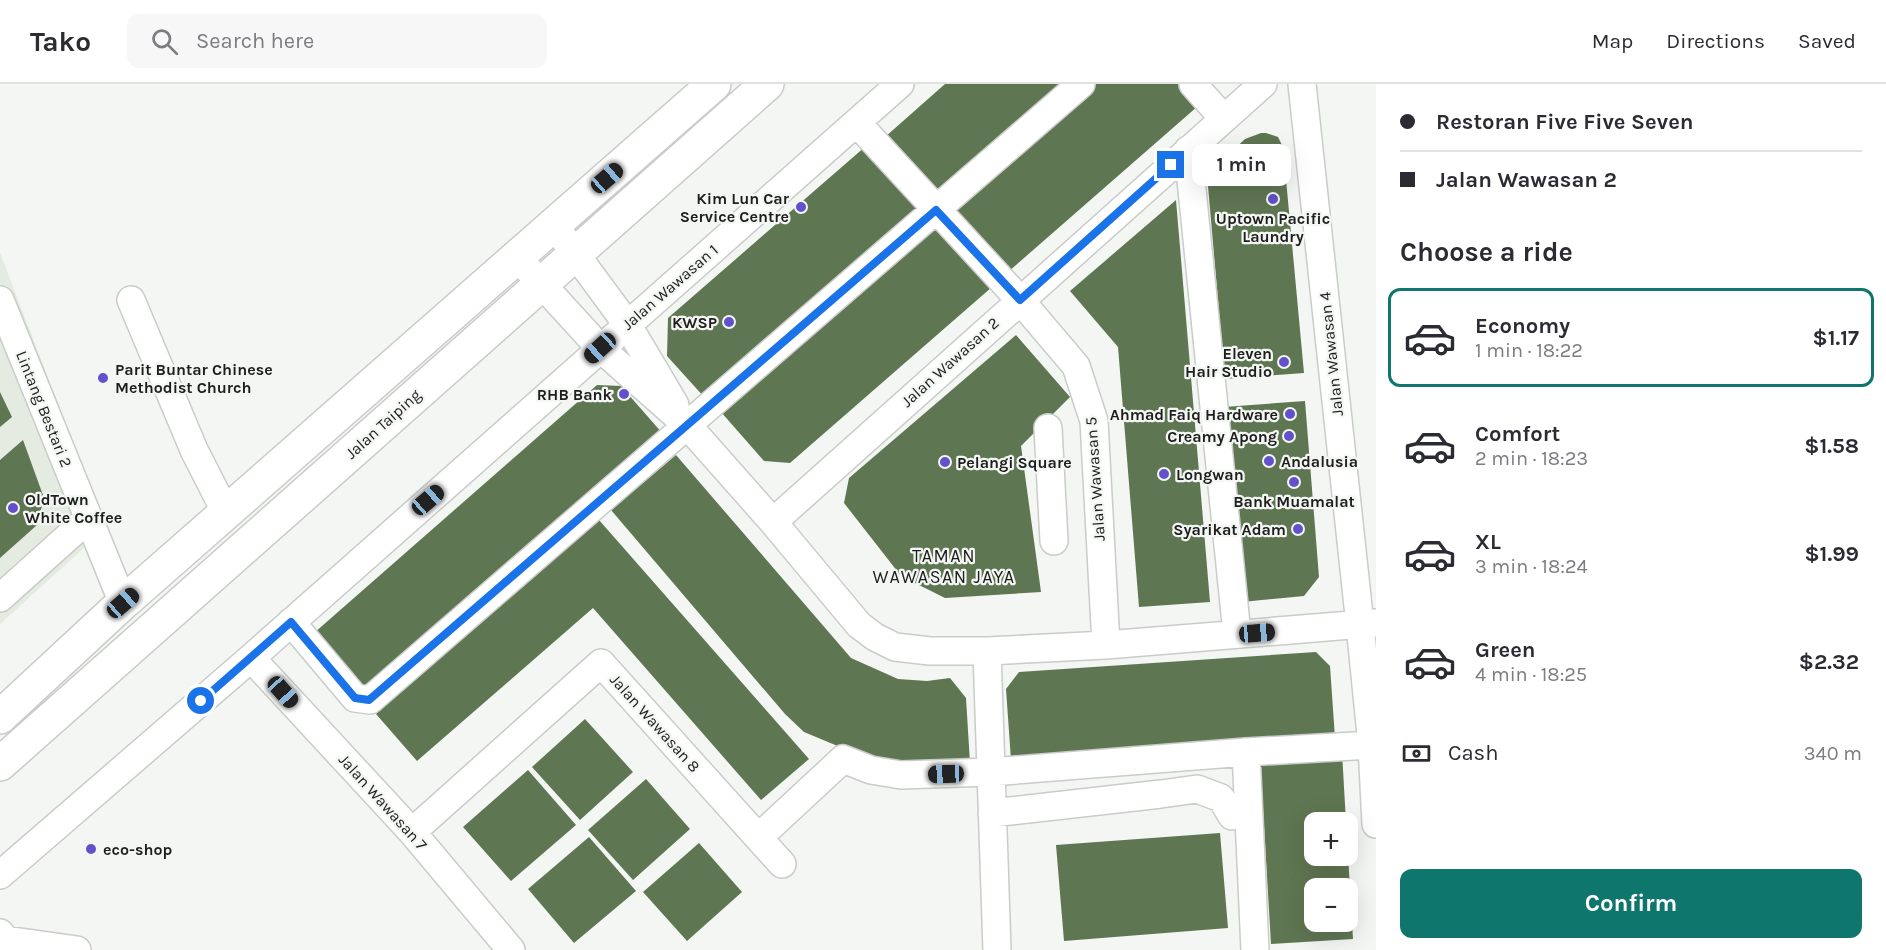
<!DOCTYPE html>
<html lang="en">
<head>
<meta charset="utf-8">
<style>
	body { margin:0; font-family:Karla,sans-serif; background:#f7f7f7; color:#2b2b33; height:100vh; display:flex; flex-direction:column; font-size:22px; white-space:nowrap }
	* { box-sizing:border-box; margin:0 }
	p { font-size:20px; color:#7c7c81 }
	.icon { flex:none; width:33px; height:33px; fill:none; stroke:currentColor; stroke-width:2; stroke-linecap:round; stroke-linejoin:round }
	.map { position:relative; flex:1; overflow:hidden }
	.side { display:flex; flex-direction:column; background:#fff; width:510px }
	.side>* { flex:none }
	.top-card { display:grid; align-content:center; height:132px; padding:0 24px; background:#fff }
	.fabs { position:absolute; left:1304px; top:728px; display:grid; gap:12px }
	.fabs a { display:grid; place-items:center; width:54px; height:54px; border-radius:12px; background:#fff; box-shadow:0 6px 24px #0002; font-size:30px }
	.end { position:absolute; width:27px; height:27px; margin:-14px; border:8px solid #1a73e8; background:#fff; box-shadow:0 0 0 3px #fff }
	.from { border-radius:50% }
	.bubble { position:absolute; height:42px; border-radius:12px; background:#fff; box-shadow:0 6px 24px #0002; font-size:20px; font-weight:700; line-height:42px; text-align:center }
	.car { position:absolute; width:18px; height:36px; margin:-18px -9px; border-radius:8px; box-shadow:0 0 4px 2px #0007; background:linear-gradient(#222 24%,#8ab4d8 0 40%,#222 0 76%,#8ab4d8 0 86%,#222 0) }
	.top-card b { display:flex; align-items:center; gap:21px; height:57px; font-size:22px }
	.top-card b+b { border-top:2px solid #e1e1e2 }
	.top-card i { width:15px; height:15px; background:#2b2b33 }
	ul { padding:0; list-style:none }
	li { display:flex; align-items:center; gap:18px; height:99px; margin:0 12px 9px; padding:0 12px; border:3px solid transparent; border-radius:12px }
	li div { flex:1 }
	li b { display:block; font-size:22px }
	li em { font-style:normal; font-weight:700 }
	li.on { border-color:#0f766e }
	li>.icon { width:54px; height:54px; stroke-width:1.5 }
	h2 { padding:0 24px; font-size:27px; line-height:72px }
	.pay { display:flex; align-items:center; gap:15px; height:66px; padding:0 24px; font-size:22px }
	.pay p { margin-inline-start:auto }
	.primary-button { display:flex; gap:12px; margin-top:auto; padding:12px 24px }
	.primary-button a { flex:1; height:69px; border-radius:12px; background:#0f766e; color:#fff; font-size:24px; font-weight:700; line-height:69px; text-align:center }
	header { display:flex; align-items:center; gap:36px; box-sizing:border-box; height:84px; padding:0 30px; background:#fff; border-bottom:2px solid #e1e1e2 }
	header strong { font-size:28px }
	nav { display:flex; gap:33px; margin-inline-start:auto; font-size:21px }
	.search { width:420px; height:54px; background:#f7f7f7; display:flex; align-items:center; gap:15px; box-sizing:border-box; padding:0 21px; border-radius:12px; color:#7c7c81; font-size:22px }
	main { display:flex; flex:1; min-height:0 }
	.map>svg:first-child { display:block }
	.built { fill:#e4ebe1 }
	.building { fill:#5f7652; fill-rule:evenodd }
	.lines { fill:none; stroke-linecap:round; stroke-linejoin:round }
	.minor-casing { stroke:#c9ccc8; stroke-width:30 }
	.major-casing { stroke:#c9ccc8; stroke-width:36 }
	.minor { stroke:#fff; stroke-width:27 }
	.major { stroke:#fff; stroke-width:33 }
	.route { stroke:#1a73e8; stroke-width:8 }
	.poi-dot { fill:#6251ca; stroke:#f3f6f2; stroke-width:2 }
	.labels { text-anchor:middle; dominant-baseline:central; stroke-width:4.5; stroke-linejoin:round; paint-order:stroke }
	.poi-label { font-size:16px; font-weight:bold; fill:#1d1e1d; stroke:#f3f6f2; text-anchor:end }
	.street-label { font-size:16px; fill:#1d1e1d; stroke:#f3f6f2 }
	.neighbourhood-label { font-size:18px; letter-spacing:1.5px; fill:#1d1e1d; stroke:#f3f6f2 }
</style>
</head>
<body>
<header>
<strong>Tako</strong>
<div class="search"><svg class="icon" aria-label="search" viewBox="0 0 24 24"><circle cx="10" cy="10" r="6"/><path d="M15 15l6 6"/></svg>Search here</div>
<nav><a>Map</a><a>Directions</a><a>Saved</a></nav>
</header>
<main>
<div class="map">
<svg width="1376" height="866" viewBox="0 0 1376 866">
	<rect width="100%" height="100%" fill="#f3f6f2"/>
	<!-- built -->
	<path class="built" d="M0 169 106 444 0 540Z"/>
	<!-- building -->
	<path class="building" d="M945 0H1065L939 113 885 53Z
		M1095 0H1178L1198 22 1008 188 952 125Z
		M1261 49H1266L1278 53 1283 63 1304 289 1225 295 1207 91 1245 55Z
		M866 62 922 126 705 314 667 272 668 234Z
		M1176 116 1210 518 1139 523 1118 263 1070 207Z
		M937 141 992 203 790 379 764 377 721 328Z
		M1016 251 1070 313 1021 362 1041 508 945 514 901 492 844 419 849 394Z
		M597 301 621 302 663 350 367 609 314 549Z
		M0 308 12 333 0 343Z
		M1305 317 1319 493 1304 512 1242 518 1224 323Z
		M23 356 44 414 37 441 0 474V376Z
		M676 371 851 574 898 595 927 597 950 594 966 614 970 679 921 682 864 673 804 648 785 630 611 426Z
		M599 436 809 675 761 716 593 524 417 677 376 630Z
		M1316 568 1330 582 1335 654 1011 676 1006 605 1019 588Z
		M585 635 633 688 580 736 532 683Z
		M1342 668 1346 738H1314V771H1348L1353 855 1271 860 1260 673ZM1314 804H1347V837H1314Z
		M528 686 576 741 511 797 463 743Z
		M646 695 690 745 633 796 588 746Z
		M1220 749 1228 844 1064 857 1056 761Z
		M589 753 636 807 574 859 528 805Z
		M699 759 742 808 687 857 643 808Z"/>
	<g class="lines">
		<!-- minor casing -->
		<g class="minor-casing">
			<path id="minor" d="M1193 0 1224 35
				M1302 0 1360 541 1372 661 1376 740
				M857 39 1020 216 1076 282 1094 337 1106 561
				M1188 66 1237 550
				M554 141 627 240 675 321
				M517 173 600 264 688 342 773 438 859 541 875 553 895 563 930 567H987L1106 561 1376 539
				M0 216 123 519
				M131 216 194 366 220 417 228 427
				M1048 344 1054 457
				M773 438 1263 0
				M0 514 89 434
				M291 538 355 614 370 616 1081 0
				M987 567 997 866
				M251 574 412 748 511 866
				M1246 668 1255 866
				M992 729 1161 710 1197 705 1221 714 1232 732
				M412 748 601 579 782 780
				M759 753 843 675 871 686 901 691 991 688 1246 668 1372 661
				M0 791 251 574 900 0
				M0 849 6 856 77 866"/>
		</g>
		<!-- major casing -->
		<g class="major-casing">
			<path id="major" d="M0 633 123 519 714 0
				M0 680 767 0"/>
		</g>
		<!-- minor -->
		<use href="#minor" class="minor"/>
		<!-- major -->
		<use href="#major" class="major"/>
	</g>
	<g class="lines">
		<!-- route -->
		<path class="route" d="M201 617 291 538 355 614 369 616 936 126 1020 216 1171 81"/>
	</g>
	<!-- markers -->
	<g class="poi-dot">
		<circle cx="1273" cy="115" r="6"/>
		<circle cx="801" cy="123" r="6"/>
		<circle cx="729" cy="238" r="6"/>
		<circle cx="1284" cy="278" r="6"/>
		<circle cx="103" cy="294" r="6"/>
		<circle cx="624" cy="310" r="6"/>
		<circle cx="1290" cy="330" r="6"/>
		<circle cx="1289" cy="352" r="6"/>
		<circle cx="1269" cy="377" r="6"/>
		<circle cx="945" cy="378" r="6"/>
		<circle cx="1164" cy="390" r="6"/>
		<circle cx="1294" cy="398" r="6"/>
		<circle cx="13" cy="424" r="6"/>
		<circle cx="1298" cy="445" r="6"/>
		<circle cx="91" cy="765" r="6"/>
	</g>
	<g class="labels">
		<!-- poi labels -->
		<g class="poi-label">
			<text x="789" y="114">Kim Lun Car<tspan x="789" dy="18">Service Centre</tspan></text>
			<text x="1273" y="134" text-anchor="middle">Uptown Pacific<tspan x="1273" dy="18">Laundry</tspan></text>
			<text x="717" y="238">KWSP</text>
			<text x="1272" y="269">Eleven<tspan x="1272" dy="18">Hair Studio</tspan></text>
			<text x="115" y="285" text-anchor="start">Parit Buntar Chinese<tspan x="115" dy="18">Methodist Church</tspan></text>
			<text x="612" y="310">RHB Bank</text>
			<text x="1278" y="330">Ahmad Faiq Hardware</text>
			<text x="1277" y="352">Creamy Apong</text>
			<text x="1281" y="377" text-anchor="start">Andalusia</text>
			<text x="957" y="378" text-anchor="start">Pelangi Square</text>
			<text x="1176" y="390" text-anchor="start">Longwan</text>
			<text x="25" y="415" text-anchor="start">OldTown<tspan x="25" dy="18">White Coffee</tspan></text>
			<text x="1294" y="417" text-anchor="middle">Bank Muamalat</text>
			<text x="1286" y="445">Syarikat Adam</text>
			<text x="103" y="765" text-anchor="start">eco-shop</text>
		</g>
		<!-- street labels -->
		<g class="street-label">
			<text transform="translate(670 203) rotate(-41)">Jalan Wawasan 1</text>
			<text transform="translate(1331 270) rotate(-96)">Jalan Wawasan 4</text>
			<text transform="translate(950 278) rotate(-42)">Jalan Wawasan 2</text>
			<text transform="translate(44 325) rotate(68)">Lintang Bestari 2</text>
			<text transform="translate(383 340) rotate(-42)">Jalan Taiping</text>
			<text transform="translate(1095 395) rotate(-94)">Jalan Wawasan 5</text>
			<text transform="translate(655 639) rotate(48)">Jalan Wawasan 8</text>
			<text transform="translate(383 718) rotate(48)">Jalan Wawasan 7</text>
		</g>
		<!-- neighbourhood labels -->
		<g class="neighbourhood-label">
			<text x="944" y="472">TAMAN<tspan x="944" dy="21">WAWASAN JAYA</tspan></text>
		</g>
	</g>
</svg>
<div class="fabs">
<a>+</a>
<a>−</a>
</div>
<i class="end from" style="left:201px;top:617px"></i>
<i class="end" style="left:1171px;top:81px"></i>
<div class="bubble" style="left:1192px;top:60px;width:99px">1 min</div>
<i class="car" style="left:607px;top:94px;rotate:49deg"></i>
<i class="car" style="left:600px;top:264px;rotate:228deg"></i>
<i class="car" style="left:428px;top:416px;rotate:49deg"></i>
<i class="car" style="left:123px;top:519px;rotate:49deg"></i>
<i class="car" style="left:1257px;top:549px;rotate:85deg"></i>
<i class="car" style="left:283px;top:608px;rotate:138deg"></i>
<i class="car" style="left:946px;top:690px;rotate:268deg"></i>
</div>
<section class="side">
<div class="top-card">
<b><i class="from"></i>Restoran Five Five Seven</b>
<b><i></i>Jalan Wawasan 2</b>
</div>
<h2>Choose a ride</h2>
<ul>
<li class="on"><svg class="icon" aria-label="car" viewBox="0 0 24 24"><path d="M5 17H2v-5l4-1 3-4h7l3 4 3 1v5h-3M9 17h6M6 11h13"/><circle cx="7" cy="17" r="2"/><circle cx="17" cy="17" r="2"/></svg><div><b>Economy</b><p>1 min · 18:22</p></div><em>$1.17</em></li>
<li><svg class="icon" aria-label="car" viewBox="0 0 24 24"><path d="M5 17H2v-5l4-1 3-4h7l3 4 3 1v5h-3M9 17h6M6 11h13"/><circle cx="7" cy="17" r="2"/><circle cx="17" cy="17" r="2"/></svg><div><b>Comfort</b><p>2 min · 18:23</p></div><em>$1.58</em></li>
<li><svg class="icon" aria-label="car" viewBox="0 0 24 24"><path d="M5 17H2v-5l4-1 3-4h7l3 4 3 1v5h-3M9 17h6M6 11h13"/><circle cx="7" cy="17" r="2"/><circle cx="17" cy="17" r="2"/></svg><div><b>XL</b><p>3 min · 18:24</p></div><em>$1.99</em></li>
<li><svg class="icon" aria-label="car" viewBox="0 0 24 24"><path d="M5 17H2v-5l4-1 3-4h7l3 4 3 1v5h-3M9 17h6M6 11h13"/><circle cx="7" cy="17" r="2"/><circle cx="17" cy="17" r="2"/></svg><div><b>Green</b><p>4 min · 18:25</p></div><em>$2.32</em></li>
</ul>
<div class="pay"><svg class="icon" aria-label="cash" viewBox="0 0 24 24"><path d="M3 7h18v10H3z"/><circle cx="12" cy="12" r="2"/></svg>Cash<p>340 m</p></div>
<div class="primary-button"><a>Confirm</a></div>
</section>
</main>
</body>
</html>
